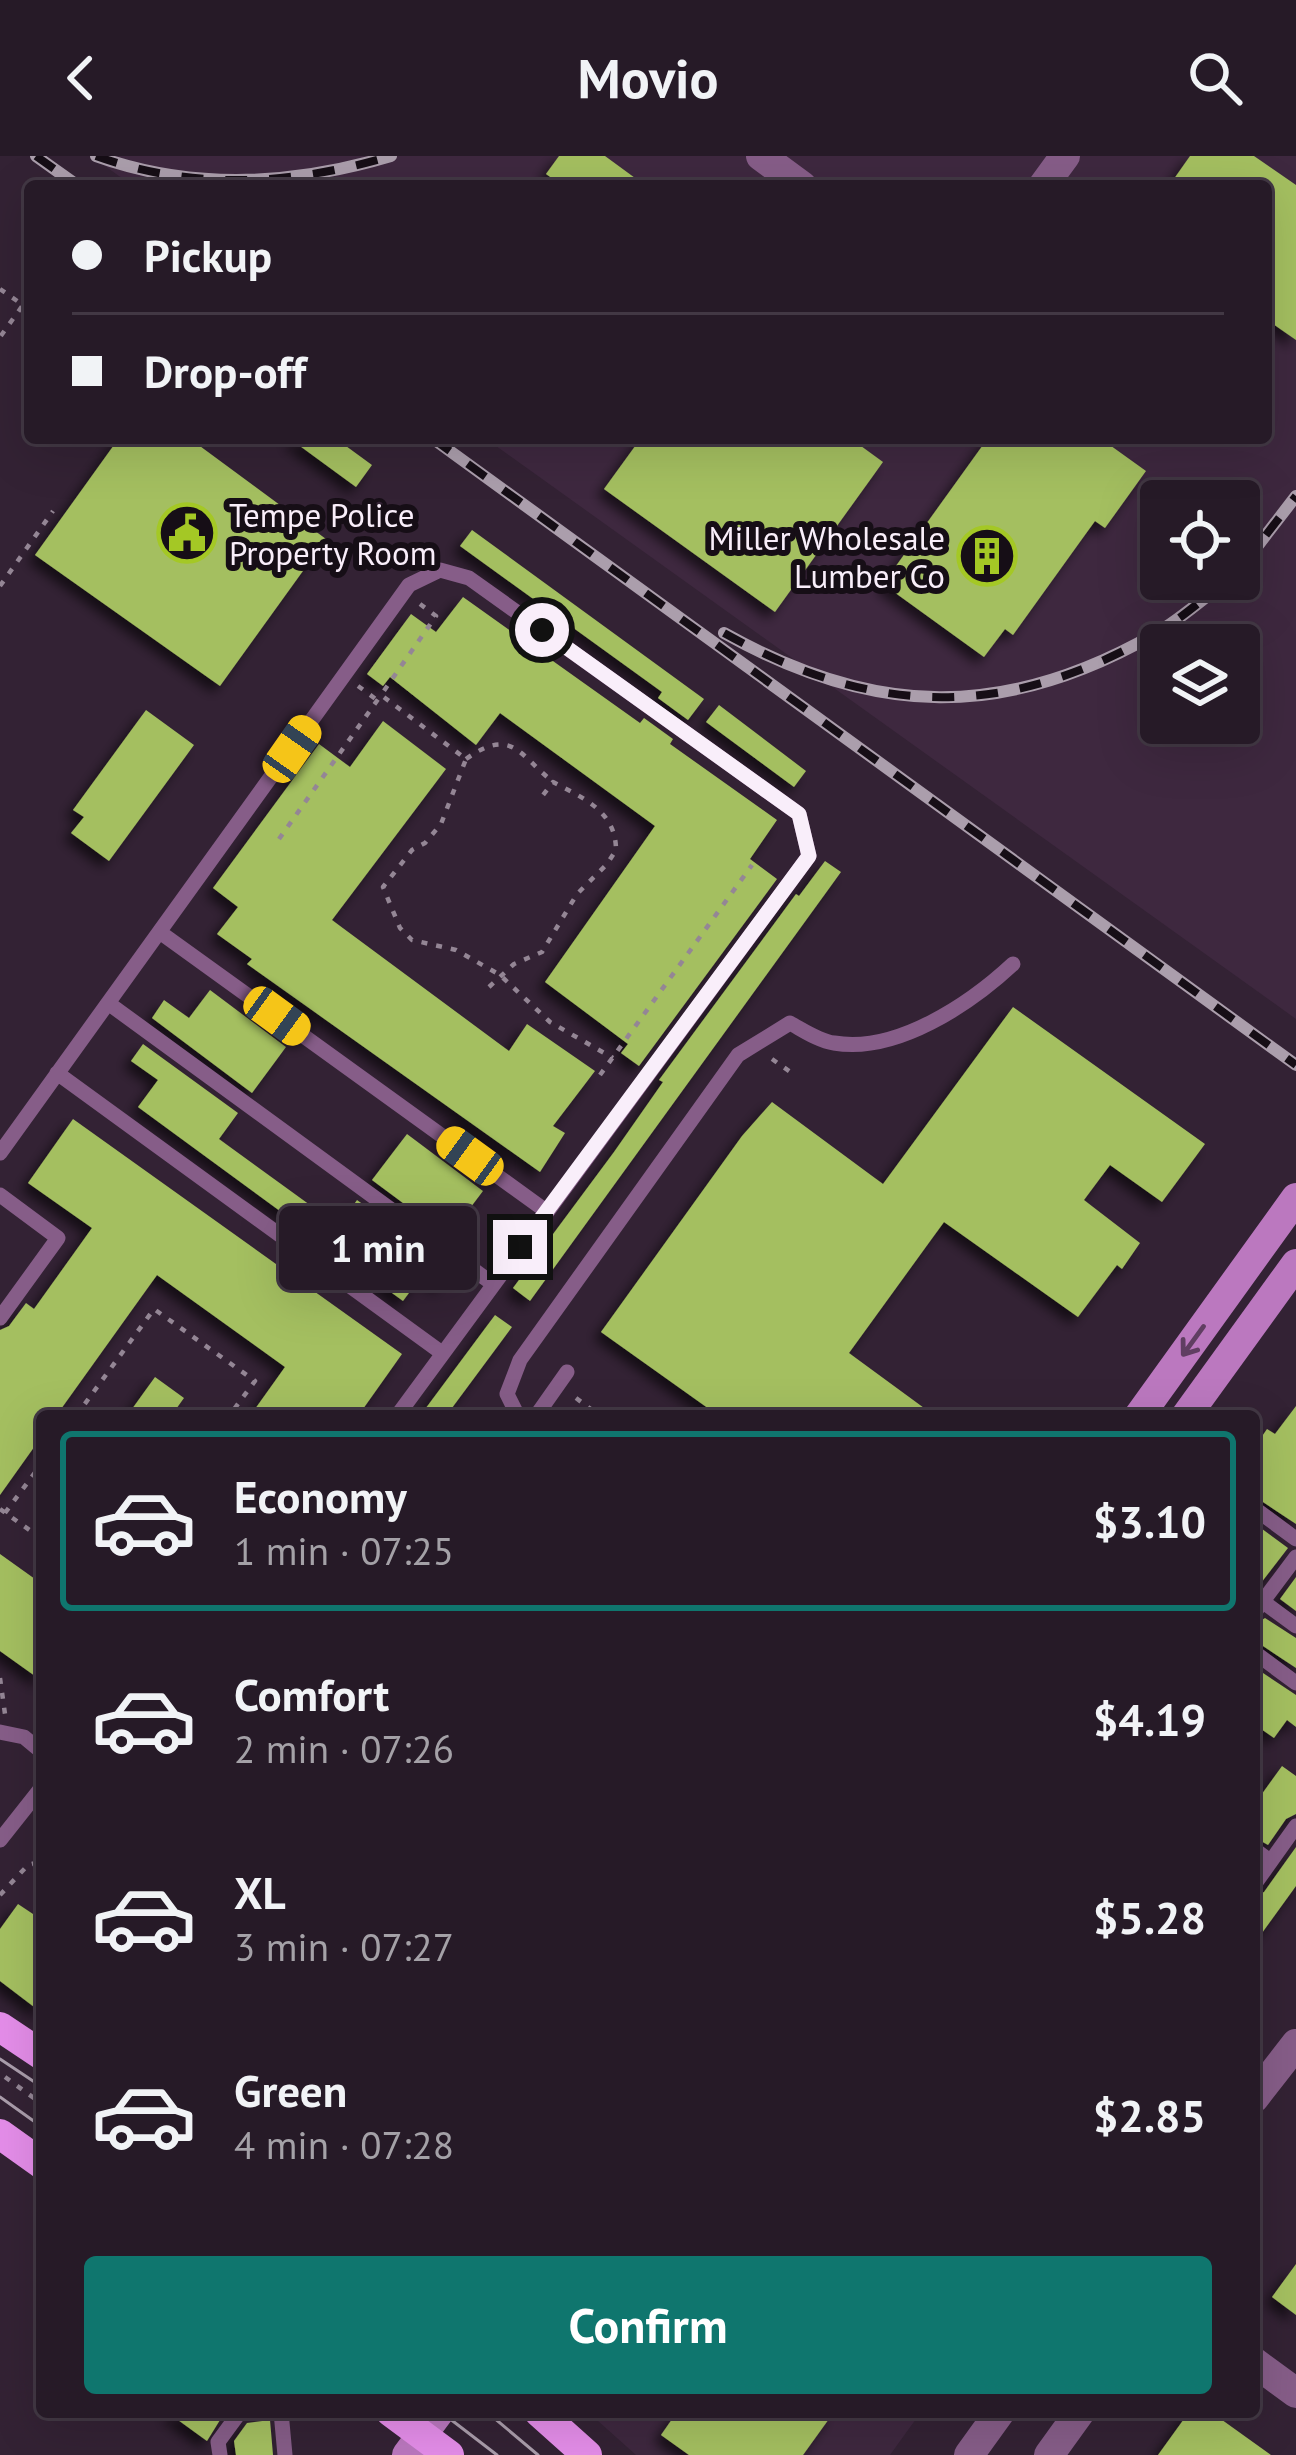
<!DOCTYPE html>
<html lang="en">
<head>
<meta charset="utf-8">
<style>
	body { margin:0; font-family:"PT Sans",sans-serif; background:#322733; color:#f1f3f6; height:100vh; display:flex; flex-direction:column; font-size:45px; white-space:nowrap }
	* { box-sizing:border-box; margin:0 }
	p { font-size:39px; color:#a4a1a7 }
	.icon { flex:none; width:66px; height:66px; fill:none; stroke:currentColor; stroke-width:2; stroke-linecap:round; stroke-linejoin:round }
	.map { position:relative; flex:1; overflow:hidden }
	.side { position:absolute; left:36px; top:1254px; width:1224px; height:1008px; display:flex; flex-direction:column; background:#261a27; border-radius:12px; box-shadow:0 12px 48px #0002,0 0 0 3px #423844 }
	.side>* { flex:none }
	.top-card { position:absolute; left:24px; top:24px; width:1248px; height:264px; border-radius:12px; box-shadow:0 12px 48px #0002,0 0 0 3px #423844; display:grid; align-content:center; height:264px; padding:0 48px; background:#261a27 }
	.fabs { position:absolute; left:1140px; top:324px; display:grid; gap:24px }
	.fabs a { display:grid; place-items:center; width:120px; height:120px; border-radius:12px; background:#261a27; box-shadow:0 12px 48px #0002,0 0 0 3px #423844; font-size:60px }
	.end { position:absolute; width:54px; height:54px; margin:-27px; border:15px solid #f9eefa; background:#111; box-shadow:0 0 0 6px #111 }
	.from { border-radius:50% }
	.bubble { position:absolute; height:84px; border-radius:12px; background:#261a27; box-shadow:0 12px 48px #0002,0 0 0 3px #423844; font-size:39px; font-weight:700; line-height:84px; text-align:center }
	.car { position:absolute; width:36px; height:72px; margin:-36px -18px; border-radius:15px; box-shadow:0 0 9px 3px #0007; background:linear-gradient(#f5c518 24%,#345 0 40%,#f5c518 0 76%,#345 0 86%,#f5c518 0) }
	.top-card b { display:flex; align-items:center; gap:42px; height:114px; font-size:45px }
	.top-card b+b { border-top:3px solid #423844 }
	.top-card i { width:30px; height:30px; background:#f1f3f6 }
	ul { padding:21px 0 0; list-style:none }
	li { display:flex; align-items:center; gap:36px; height:180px; margin:0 24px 18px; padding:0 24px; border:6px solid transparent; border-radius:12px }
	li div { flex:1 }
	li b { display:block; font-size:45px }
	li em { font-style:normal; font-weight:700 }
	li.active { border-color:#0f766e }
	li>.icon { width:108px; height:108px; stroke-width:1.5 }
	.primary-button { display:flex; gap:24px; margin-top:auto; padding:24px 48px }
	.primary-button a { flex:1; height:138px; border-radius:12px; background:#0f766e; color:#fff; font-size:48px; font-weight:700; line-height:138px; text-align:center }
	header { display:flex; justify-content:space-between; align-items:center; height:156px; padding:0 48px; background:#261a27; font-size:54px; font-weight:700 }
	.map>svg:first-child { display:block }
	.built { fill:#3e283f; fill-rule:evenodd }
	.building { fill:#a4bf61; filter:url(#shadow) }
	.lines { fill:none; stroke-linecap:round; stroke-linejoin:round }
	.path { stroke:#948695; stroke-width:4.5; stroke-dasharray:6 9; stroke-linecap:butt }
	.lane { stroke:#865d88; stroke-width:15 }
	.street { stroke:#865d88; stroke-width:30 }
	.secondary { stroke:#bb78bf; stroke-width:30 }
	.primary { stroke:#e48de9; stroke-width:30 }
	.tram { stroke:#ab9eac; stroke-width:3 }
	.rail-casing { stroke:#ab9eac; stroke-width:12 }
	.rail { stroke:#160e16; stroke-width:8; stroke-dasharray:22; stroke-linecap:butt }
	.oneway { stroke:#603e62 }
	.route { stroke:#f9eefa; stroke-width:15 }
	.labels { text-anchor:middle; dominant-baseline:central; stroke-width:12; stroke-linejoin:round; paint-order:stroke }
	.poi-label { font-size:33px; fill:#f9eefa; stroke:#160e16; text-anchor:start }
</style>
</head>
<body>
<header><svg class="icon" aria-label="back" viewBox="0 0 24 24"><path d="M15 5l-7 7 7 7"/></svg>Movio<svg class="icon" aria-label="search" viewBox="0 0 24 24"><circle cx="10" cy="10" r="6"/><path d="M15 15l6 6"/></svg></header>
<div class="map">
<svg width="1296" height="2299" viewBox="0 0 1296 2299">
	<defs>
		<filter id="shadow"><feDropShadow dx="-7" dy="7" stdDeviation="6" flood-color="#0009"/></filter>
	</defs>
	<rect width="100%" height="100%" fill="#332234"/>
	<!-- built -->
	<path class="built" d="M91 0H1296V863L485 282H1266V30H133ZM1161 345H1239V423H1161ZM1161 489H1239V567H1161Z
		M588 2256H921L890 2299H636Z"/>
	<!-- building -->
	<path class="building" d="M559 0H605L646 30H563L546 18Z
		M1190 0H1254L1296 29V184L1266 163V30H1169Z
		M119 282H189L326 383 220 530 35 399Z
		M289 282H335L372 309 356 331Z
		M641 282H850L883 306 775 456 604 333Z
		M988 282H1100L1146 315 1105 372 1095 365 1013 479 1005 473 984 501 883 428Z
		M472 374 704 543 688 564 658 542 662 536 460 390Z
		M463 441 640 567 644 562 673 583 670 588 777 664 750 703 777 723 639 910 621 897 628 888 545 826 655 670 500 557 476 589 390 521 383 530 367 518 411 458 436 476Z
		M719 549 806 615 794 631 706 566Z
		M146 554 194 589 109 705 71 677 84 661 73 654Z
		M383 565 446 613 332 764 509 895 527 868 595 915 553 970 565 977 540 1016 247 808 252 803 217 778 238 751 213 732 319 588 350 611Z
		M825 705 841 716 530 1145 513 1132 614 996 663 926 659 924 796 738 799 740Z
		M210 834 286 891 252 937 152 862 164 844 189 862Z
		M1013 851 1205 988 1162 1046 1110 1009 1084 1044 1140 1087 1122 1113 1117 1109 1078 1161 944 1066 849 1197 935 1260H719L601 1176 742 980 772 946 883 1028Z
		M143 888 238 957 219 983 339 1070 357 1044 452 1113 440 1130 423 1118 403 1145 138 951 158 924 131 905Z
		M73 963 402 1198 358 1260H250L285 1211 157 1119 56 1260H42V1280L0 1339V1174L9 1170 26 1147 34 1153 92 1072 28 1027Z
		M407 978 483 1035 464 1060 480 1073 465 1093 372 1024Z
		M495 1159 512 1171 446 1260H420Z
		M155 1221 184 1242 171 1260H127Z
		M1296 1250V1368L1254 1340V1292L1267 1273 1275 1278Z
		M1254 1367 1288 1392 1254 1436Z
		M0 1398 42 1428V1525L0 1495Z
		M1296 1421V1455L1280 1443Z
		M1265 1462 1296 1482V1512L1254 1484V1469Z
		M1254 1511 1296 1539V1571L1287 1564 1274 1582 1254 1568Z
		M1282 1610 1296 1620V1658L1286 1663 1268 1689 1254 1681V1649Z
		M1296 1691V1730L1254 1788V1741L1264 1736Z
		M18 1748 42 1764V1857L0 1825V1773Z
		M1296 2108V2159L1272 2141Z
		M167 2256H225L207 2285Z
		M677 2256H834L803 2299H689L661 2279Z
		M1189 2256H1211L1271 2299H1158Z
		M270 2264 273 2299H236L234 2285 247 2267Z"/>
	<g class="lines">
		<!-- path -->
		<path class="path" d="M0 133 23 149 0 181
			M0 430 53 355
			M420 448 436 460 381 539 466 603 441 668 425 687 412 694 383 731 400 772 412 784 456 794 500 819 550 866 613 902
			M358 530 377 544
			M466 603C512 570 520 600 551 624
			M279 683 381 539
			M489 831 514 808 542 796 577 738 607 708 616 694C616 655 583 642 553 626L540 643
			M772 903 796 920
			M600 919 752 709
			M576 1242 600 1260
			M76 1260 154 1153 255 1225 229 1260
			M0 1353 42 1383
			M5 1357 42 1307
			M0 1522 5 1558
			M0 1739 28 1709 36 1707 42 1712
			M5 1921 42 1948"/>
		<!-- lane -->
		<path class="lane" d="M161 777 546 1055
			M108 847 493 1128
			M57 917 442 1197
			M0 997 409 429 440 414 469 422 799 658 809 700 397 1260
			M0 1039 58 1082 0 1162
			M518 1260 507 1238 520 1204 738 899 790 867C803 874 819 885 834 887 896 898 970 848 1013 808
			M536 1260 567 1216
			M1254 1352 1296 1383
			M1262 1445 1296 1470
			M1254 1457 1296 1401
			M1254 1496 1296 1527
			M0 1576 24 1581 42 1596
			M0 1684 42 1631
			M1254 1693 1270 1705
			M1254 1729 1296 1670
			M281 2256 285 2299
			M220 2299 218 2286 240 2256"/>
		<!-- street -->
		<path class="street" d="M761 0 802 30
			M1043 30 1065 0
			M1254 1942 1296 1888
			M1254 2206 1296 2237
			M969 2299 1000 2256
			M1049 2299 1080 2256"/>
		<!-- secondary -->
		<path class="secondary" d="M1139 1260 1296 1042
			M1186 1260 1296 1108
			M407 2299 439 2256"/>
		<!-- primary -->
		<path class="primary" d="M0 1871 42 1899
			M0 1978 42 2008
			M391 2256 449 2299
			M539 2256 587 2299"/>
		<!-- tram -->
		<path class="tram" d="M0 1903 42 1931
			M0 1941 42 1971
			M441 2256 497 2299
			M487 2256 538 2299"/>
		<!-- rail casing -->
		<g class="rail-casing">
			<path id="rail" d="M36 0 78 30
				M96 0C193 35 293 29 391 0
				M432 282 1296 909
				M1239 414 1296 340
				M724 477C875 561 1004 564 1155 478 1181 463 1205 441 1229 423"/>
		</g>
		<!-- rail -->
		<use href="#rail" class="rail"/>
	</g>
	<!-- one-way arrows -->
	<defs><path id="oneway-shaft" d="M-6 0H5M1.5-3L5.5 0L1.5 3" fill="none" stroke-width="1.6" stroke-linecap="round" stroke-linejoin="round" transform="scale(3)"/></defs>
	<use class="oneway" href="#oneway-shaft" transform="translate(1193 1185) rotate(126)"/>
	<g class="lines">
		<!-- route -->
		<path class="route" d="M520 1091 809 700 799 658 542 474"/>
	</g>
	<!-- icons -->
	<defs>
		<g id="civic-ring" transform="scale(3)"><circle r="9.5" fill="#160e16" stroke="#a4c825" stroke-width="1.5"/><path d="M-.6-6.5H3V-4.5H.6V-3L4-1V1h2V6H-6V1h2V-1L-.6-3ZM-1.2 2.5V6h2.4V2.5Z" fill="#a4c825"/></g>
		<g id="building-ring" transform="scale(3)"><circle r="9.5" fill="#160e16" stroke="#a4c825" stroke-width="1.5"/><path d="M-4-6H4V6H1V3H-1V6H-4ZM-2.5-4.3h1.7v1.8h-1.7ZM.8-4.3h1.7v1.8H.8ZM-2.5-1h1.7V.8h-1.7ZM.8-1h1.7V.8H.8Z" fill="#a4c825"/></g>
	</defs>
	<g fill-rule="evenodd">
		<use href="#civic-ring" x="187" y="377"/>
		<use href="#building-ring" x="987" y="400"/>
	</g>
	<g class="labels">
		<!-- poi labels -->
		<g class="poi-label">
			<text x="229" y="358">Tempe Police<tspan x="229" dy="38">Property Room</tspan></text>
			<text x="945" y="381" text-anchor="end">Miller Wholesale<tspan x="945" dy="38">Lumber Co</tspan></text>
		</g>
	</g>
</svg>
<div class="fabs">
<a><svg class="icon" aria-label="locate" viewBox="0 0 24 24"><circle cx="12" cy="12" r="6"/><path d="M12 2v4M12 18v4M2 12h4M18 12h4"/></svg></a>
<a><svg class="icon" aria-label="layers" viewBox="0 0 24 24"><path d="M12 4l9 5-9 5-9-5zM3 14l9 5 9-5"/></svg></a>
</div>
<i class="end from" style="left:542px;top:474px"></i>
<i class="end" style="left:520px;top:1091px"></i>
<div class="bubble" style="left:279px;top:1050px;width:198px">1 min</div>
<i class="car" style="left:292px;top:593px;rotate:35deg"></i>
<i class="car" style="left:277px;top:860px;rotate:126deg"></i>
<i class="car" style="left:470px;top:1000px;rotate:306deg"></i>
<div class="top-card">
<b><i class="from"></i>Pickup</b>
<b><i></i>Drop-off</b>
</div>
<section class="side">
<ul>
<li class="active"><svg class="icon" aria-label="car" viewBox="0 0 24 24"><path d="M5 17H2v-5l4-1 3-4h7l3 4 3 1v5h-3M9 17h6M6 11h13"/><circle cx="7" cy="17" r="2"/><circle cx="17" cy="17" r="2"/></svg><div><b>Economy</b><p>1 min · 07:25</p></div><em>$3.10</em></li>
<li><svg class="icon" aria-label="car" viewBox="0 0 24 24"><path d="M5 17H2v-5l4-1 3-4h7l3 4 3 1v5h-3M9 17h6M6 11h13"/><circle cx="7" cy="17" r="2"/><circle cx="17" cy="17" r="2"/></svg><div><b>Comfort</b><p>2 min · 07:26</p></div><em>$4.19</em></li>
<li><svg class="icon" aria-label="car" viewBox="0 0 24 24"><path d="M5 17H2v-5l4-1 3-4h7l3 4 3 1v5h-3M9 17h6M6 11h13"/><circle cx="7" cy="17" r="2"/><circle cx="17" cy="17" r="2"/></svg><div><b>XL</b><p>3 min · 07:27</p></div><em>$5.28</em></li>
<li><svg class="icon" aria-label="car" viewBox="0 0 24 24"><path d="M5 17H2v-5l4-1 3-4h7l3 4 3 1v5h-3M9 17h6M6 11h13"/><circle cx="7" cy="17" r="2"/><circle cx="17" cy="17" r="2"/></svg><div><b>Green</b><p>4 min · 07:28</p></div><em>$2.85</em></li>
</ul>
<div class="primary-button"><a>Confirm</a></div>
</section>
</div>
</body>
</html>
